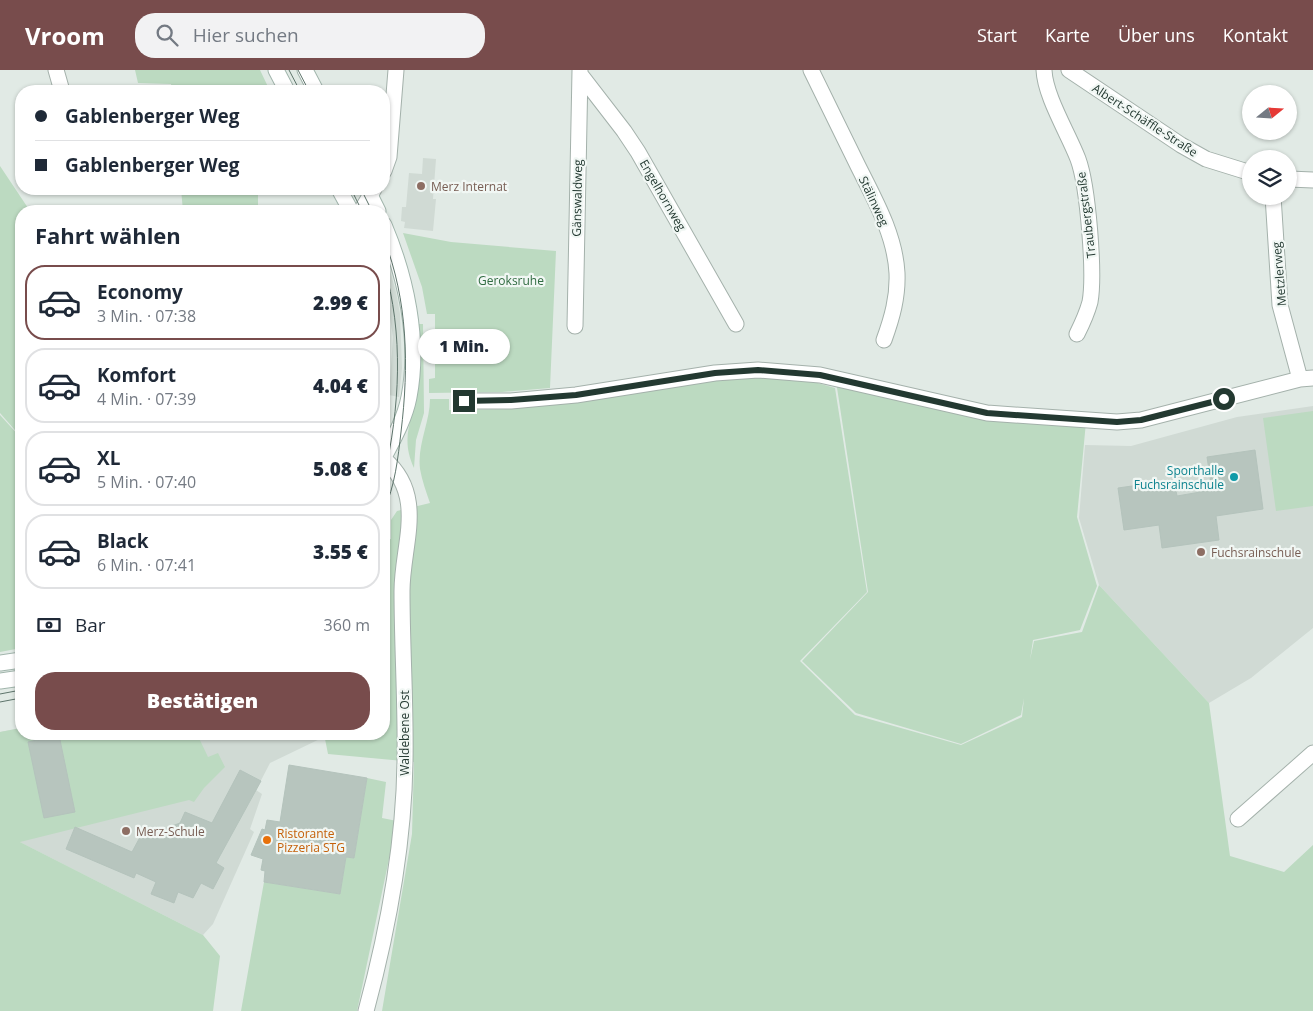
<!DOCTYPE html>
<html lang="de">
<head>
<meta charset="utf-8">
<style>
	body { margin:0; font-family:"Open Sans",sans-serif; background:#f2f2f3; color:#1f2937; height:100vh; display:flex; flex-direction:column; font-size:19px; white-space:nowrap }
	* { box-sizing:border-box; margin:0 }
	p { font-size:16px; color:#747a83 }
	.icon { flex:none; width:28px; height:28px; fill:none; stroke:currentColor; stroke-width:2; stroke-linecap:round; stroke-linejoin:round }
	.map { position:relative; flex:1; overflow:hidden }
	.drawer { position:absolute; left:15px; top:135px; width:375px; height:535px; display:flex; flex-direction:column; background:#fff; border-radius:20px; box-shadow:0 1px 4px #0004 }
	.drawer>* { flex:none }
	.top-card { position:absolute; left:15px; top:15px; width:375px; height:110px; border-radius:20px; box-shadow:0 1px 4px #0004; display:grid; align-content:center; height:110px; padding:0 20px; background:#fff }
	.needle { width:32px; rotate:72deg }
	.tools { position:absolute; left:1242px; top:15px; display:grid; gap:10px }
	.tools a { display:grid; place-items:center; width:55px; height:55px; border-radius:50%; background:#fff; box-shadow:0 1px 4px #0004; font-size:25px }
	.end { position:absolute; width:22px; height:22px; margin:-11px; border:6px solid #233931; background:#fff; box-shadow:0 0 0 2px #fff }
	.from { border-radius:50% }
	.bubble { position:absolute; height:35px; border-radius:18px; background:#fff; box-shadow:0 1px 4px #0004; font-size:16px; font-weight:800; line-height:35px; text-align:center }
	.top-card b { display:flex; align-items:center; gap:18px; height:48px; font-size:19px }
	.top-card b+b { border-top:1px solid #e0e1e3 }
	.top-card i { width:12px; height:12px; background:#1f2937 }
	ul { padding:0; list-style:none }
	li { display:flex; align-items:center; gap:15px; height:75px; margin:0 10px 8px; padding:0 10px; border:2px solid #e0e1e3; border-radius:20px }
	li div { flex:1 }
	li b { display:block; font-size:19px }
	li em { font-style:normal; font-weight:800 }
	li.selected { border-color:#784c4c }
	li>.icon { width:45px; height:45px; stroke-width:1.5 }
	h2 { padding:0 20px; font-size:22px; line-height:60px }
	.pay { display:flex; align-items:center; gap:12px; height:55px; padding:0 20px; font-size:19px }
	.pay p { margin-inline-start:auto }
	.primary-button { display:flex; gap:10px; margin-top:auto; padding:10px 20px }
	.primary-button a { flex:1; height:58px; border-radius:20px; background:#784c4c; color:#fff; font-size:20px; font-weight:800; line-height:58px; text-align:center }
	header { display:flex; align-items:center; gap:30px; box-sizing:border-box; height:70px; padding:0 25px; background:#784c4c; color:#fff }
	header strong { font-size:24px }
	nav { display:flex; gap:28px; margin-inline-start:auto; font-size:18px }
	.search { width:350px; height:45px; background:#f2f2f3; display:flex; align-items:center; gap:12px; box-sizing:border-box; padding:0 18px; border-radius:20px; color:#747a83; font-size:19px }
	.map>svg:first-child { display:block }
	.built { fill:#d0dad4 }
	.green { fill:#bcdac1 }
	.building { fill:#b7c5be; stroke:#b4c3bc }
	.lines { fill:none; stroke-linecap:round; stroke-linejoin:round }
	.minor-casing { stroke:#a4b1ab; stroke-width:17 }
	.tertiary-casing { stroke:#a4b1ab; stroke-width:17 }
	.secondary-casing { stroke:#a1b5ac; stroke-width:17 }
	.minor { stroke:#fff; stroke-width:15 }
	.tertiary { stroke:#fff; stroke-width:15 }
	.secondary { stroke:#fff; stroke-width:15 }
	.tram { stroke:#5e756c; stroke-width:1 }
	.route { stroke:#233931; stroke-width:6 }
	.education-dot { fill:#8d6e63; stroke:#f1f7f4; stroke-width:2 }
	.culture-dot { fill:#0f9aa8; stroke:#f1f7f4; stroke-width:2 }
	.food-dot { fill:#e8710a; stroke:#f1f7f4; stroke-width:2 }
	.labels { text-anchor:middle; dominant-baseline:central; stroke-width:4.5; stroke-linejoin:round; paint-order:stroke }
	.street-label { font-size:12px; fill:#233931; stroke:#f1f7f4 }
	.education-label { font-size:12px; fill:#785e54; stroke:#f1f7f4; text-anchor:start }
	.park-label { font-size:12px; fill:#316c42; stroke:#f1f7f4 }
	.culture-label { font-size:12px; fill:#0d838f; stroke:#f1f7f4; text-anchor:end }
	.food-label { font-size:12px; fill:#c56008; stroke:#f1f7f4; text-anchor:start }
</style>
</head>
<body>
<header>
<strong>Vroom</strong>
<div class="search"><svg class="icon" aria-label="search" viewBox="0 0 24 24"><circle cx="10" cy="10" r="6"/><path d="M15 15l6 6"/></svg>Hier suchen</div>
<nav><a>Start</a><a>Karte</a><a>Über uns</a><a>Kontakt</a></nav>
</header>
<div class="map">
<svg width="1313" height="941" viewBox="0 0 1313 941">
	<rect width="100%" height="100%" fill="#e1eae5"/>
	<!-- built -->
	<path class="built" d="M423 88 436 89 433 129H436L433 161 404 158 405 152 401 151 402 137H406L409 103 422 104Z
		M384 179 396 222 400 244 402 298 399 327 389 325 393 267 384 208Z
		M1313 336V558L1251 608 1209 633 1099 515 1079 448 1085 375 1131 376 1237 347Z
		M21 658V664H324V667L270 693 256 720 262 724 250 759 254 762 213 854 203 865 0 762V662Z"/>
	<!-- green -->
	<path class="green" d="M135 0H260L270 21H172L171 14 138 13Z
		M0 96 30 141H21V367L0 343Z
		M181 119H258V141H183Z
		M403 163 451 172 556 181 550 318 502 322 429 323V309L435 308V244H427L422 217Z
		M419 254H423L424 343 416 370 414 398C399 366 414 347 418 316 421 295 420 274 419 254Z
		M736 305 793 306 835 318 867 522 800 591 855 645 961 675 1022 647 1024 628 1021 645 961 674 856 643 802 591 868 522 836 311 1086 352 1077 447 1097 516 1080 560 1033 570 1030 590 1034 571 1082 562 1099 515 1209 633 1230 786 1284 802 1313 775V941H382L412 764 414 692 328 684 324 664H384V473L385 470 391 469V450L397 441 430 433C426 422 422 410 420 399 417 375 430 352 430 329H449V340L511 339 651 319Z
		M1313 341V436L1276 441 1263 348Z
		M0 345 21 368V578L0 582Z
		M21 658V664H197L208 687 218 683 225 697 204 718 194 732 189 730 20 772 203 865 220 886 213 941H0V662Z
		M367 708 386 712 382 748 397 751 357 941H241L264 812 340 824 346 787 354 788Z"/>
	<!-- building -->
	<path class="building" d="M1255 380 1263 439 1216 446 1219 470 1162 478 1159 455 1124 460 1118 418 1174 410 1177 426 1212 420 1207 387Z
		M59 665 75 742 44 748 28 672Z
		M289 695 367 708 354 788 346 787 340 824 264 812 265 801 261 800 263 789 251 785 262 759 265 760 267 750 280 752Z
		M240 700 261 711 216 793 224 798 213 819 201 813 193 828 178 822 174 833 151 824 156 812 136 803 134 808 66 779 75 757 132 782 146 756 156 762 180 753 185 742 212 753Z"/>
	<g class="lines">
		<!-- minor casing -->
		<g class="minor-casing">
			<path id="minor" d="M56 0 62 21
				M811 0C827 32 842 64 858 96 875 130 895 165 897 203 898 227 892 248 884 270
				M1044 0C1045 26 1068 63 1078 89 1088 116 1095 204 1090 232 1087 243 1082 254 1077 264
				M580 4 624 61 638 82 736 254
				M384 101 389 87 396 0
				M1273 126 1280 235 1300 309
				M361 141 374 119
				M575 256 580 1
				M464 331H511L576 325 715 303 758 300 820 305 987 343 1117 352 1141 350 1300 309 1313 308
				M1238 749 1313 683
				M366 941C388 860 404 775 405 691 406 635 402 578 402 521 402 474 427 426 384 389"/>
		</g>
		<!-- tertiary casing -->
		<g class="tertiary-casing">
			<path id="tertiary" d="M1069 0 1181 75 1206 89 1251 103
				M1289 109 1313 110"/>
		</g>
		<!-- secondary casing -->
		<g class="secondary-casing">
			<path id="secondary" d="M276 0 287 21
				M305 0 316 21
				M339 119 351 141
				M367 119 378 141
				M384 155C406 207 420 270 409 327 405 348 394 368 384 387
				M0 593 21 590
				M0 611 21 608"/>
		</g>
		<!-- minor -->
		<use href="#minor" class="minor"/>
		<!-- tertiary -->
		<use href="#tertiary" class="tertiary"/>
		<!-- secondary -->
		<use href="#secondary" class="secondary"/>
		<!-- tram -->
		<path class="tram" d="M289 0 300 21
			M298 0 309 21
			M351 119 362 141
			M361 119 372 141
			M384 169C408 231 409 296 401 362 398 388 395 416 384 440
			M384 196C404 264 400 338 384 407
			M0 624 21 620
			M0 632 21 628"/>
	</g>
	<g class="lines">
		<!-- route -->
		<path class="route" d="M464 331 511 330 576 325 715 303 758 300 820 305 987 343 1117 352 1141 350 1224 329"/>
	</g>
	<!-- markers -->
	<g class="education-dot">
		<circle cx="421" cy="116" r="5"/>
		<circle cx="1201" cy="482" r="5"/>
		<circle cx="126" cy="761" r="5"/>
	</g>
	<circle class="culture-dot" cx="1234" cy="407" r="5"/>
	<circle class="food-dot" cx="267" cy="770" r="5"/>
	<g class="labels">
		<!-- street labels -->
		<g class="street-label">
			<text transform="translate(1145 50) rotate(33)">Albert-Schäffle-Straße</text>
			<text transform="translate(663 125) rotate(60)">Engelhornweg</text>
			<text transform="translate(577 128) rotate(-89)">Gänswaldweg</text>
			<text transform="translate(874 131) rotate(65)">Stälinweg</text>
			<text transform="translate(1086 145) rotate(-97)">Traubergstraße</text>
			<text transform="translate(1279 204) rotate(-95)">Metzlerweg</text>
			<text transform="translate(404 663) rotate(-90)">Waldebene Ost</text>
		</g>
		<!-- education labels -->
		<g class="education-label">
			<text x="431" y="116">Merz Internat</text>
			<text x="1211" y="482">Fuchsrainschule</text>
			<text x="136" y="761">Merz-Schule</text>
		</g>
		<!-- park labels -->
		<g class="park-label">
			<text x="511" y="210">Geroksruhe</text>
		</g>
		<!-- culture labels -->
		<g class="culture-label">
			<text x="1224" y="400">Sporthalle<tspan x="1224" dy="14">Fuchsrainschule</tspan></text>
		</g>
		<!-- food labels -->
		<g class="food-label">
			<text x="277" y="763">Ristorante<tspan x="277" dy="14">Pizzeria STG</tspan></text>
		</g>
	</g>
</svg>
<div class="tools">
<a><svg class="needle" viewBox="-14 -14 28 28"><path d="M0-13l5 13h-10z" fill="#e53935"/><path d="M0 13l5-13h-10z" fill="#747a83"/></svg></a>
<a><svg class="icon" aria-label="layers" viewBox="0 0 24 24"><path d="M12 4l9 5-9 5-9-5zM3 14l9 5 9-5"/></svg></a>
</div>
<i class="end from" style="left:1224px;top:329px"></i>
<i class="end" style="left:464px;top:331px"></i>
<div class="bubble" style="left:418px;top:259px;width:92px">1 Min.</div>
<div class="top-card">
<b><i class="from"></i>Gablenberger Weg</b>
<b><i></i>Gablenberger Weg</b>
</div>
<section class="drawer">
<h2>Fahrt wählen</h2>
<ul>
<li class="selected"><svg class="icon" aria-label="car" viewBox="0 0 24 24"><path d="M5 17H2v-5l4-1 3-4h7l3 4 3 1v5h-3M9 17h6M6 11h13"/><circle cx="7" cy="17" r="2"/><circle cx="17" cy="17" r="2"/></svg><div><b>Economy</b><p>3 Min. · 07:38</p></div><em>2.99 €</em></li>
<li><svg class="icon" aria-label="car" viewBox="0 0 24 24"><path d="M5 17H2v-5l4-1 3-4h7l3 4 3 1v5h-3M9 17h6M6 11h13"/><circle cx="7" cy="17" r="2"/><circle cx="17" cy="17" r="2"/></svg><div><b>Komfort</b><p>4 Min. · 07:39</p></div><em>4.04 €</em></li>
<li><svg class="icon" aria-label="car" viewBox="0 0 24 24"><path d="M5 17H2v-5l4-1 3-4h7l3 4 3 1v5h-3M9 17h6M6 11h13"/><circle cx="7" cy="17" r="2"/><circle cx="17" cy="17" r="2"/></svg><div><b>XL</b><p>5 Min. · 07:40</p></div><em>5.08 €</em></li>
<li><svg class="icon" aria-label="car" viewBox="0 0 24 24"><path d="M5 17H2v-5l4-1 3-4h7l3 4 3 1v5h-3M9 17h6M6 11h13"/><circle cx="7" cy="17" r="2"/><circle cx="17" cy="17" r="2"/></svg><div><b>Black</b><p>6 Min. · 07:41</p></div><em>3.55 €</em></li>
</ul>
<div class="pay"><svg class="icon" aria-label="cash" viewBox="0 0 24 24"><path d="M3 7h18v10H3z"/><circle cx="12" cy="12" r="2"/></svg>Bar<p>360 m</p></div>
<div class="primary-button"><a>Bestätigen</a></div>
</section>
</div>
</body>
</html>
